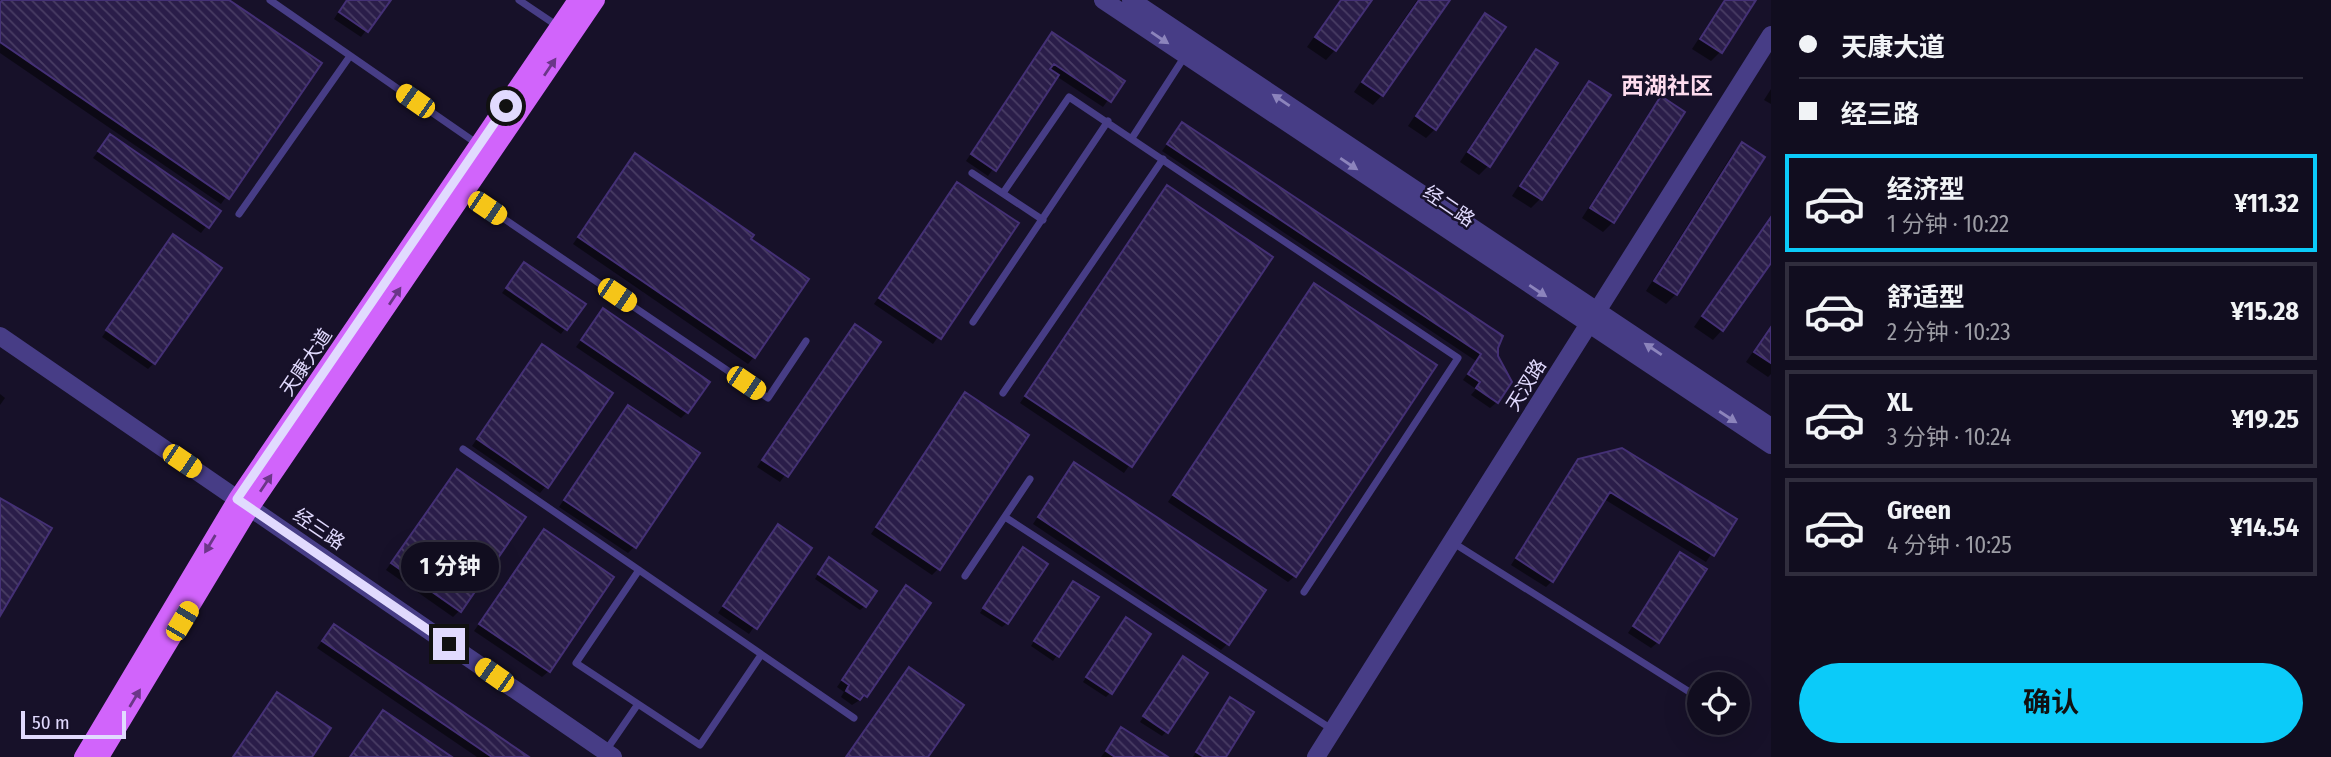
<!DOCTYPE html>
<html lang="zh">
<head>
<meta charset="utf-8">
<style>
	body { margin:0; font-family:"Fira Sans Condensed","Noto Sans SC",sans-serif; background:#1a1628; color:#f1f3f6; height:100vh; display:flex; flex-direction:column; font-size:26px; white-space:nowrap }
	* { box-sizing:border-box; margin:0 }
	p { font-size:23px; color:#9c9ca4 }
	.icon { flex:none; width:38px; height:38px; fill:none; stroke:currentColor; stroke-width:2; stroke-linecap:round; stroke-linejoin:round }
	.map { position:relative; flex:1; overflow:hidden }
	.drawer { display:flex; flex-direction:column; background:#110d1f; width:560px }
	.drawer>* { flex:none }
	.guide { display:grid; align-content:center; height:154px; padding:0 28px; background:#110d1f }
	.tools { position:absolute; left:1687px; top:672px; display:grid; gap:14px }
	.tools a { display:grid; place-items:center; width:63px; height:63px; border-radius:50%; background:#110d1f; box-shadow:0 7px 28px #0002,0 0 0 2px #302d3d; font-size:35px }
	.scale { position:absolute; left:21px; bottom:18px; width:105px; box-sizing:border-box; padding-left:7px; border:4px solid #e1dafe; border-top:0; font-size:19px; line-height:24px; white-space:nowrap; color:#e1dafe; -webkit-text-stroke:5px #171129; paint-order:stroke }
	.end { position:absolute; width:32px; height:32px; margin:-16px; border:9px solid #e1dafe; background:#111; box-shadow:0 0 0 4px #111 }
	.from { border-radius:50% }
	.bubble { position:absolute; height:49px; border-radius:24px; background:#110d1f; box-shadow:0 7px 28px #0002,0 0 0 2px #302d3d; font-size:23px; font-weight:700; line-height:49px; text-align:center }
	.car { position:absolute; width:21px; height:42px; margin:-21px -10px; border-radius:9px; box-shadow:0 0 5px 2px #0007; background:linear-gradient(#f5c518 24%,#345 0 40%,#f5c518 0 76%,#345 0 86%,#f5c518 0) }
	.guide b { display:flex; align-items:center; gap:24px; height:66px; font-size:26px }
	.guide b+b { border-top:2px solid #302d3d }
	.guide i { width:18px; height:18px; background:#f1f3f6 }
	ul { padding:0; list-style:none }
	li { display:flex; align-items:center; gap:21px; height:98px; margin:0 14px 10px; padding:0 14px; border:4px solid #302d3d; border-radius:0px }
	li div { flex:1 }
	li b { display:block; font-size:26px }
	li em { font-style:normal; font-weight:700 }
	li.active { border-color:#0bcbf9 }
	li>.icon { width:63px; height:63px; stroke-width:1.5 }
	.action { display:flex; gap:14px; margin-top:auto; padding:14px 28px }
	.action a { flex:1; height:80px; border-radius:42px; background:#0bcbf9; color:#111; font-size:28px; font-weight:700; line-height:80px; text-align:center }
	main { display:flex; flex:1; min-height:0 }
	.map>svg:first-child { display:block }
	.shadow { fill:#0007 }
	.building { fill:url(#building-back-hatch); stroke:#443075; stroke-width:2 }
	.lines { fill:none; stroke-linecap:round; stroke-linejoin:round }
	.service { stroke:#473d86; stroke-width:7 }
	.tertiary { stroke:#473d86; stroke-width:18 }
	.primary { stroke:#d164fb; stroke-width:18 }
	.oneway { fill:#8c84bc }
	.oneway2 { fill:#6b3688 }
	.route { stroke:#e1dafe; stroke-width:9 }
	.labels { text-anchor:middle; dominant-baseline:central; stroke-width:5; stroke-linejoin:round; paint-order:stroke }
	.street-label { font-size:19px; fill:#e1dafe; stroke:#171129 }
	.quarter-label { font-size:23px; font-weight:bold; fill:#fedcee; stroke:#171129 }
</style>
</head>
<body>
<main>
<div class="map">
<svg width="1771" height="757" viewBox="0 0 1771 757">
	<defs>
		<pattern id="building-back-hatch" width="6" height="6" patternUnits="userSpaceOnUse" patternTransform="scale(1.75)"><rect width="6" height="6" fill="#2a1d49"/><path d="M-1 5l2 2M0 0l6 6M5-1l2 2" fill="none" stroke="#493d64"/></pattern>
	</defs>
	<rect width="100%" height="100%" fill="#171129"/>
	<!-- shadow -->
	<path class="shadow" d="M2 0H226L319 64 221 204 0 53Z
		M346 0H389L361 37 334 19Z
		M1340 0H1369L1335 50 1326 60 1307 47Z
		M1417 0H1448L1382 95 1373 105 1354 92Z
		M1724 0H1754L1720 52 1711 61 1692 49Z
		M1485 15 1435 129 1426 138 1408 126 1476 25Z
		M1052 34 1122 81 1103 107 1056 76 988 176 966 161Z
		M1536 51 1488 166 1479 175 1460 162 1527 60Z
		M1589 83 1608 95 1540 199 1531 208 1512 196 1580 92Z
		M1771 89V104L1764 100Z
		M1661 99 1683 113 1613 222 1603 232 1582 218 1652 108Z
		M1182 124 1496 348 1499 365 1497 402 1490 408 1471 395 1476 389 1463 380 1476 361 1162 151Z
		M110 136 218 211 201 233 93 158Z
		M1742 144 1763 157 1676 294 1666 304 1646 291 1733 153Z
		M635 156 754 357 748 364 573 244Z
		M957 184 1016 224 933 344 874 304Z
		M1167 187 1271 257 1124 473 1020 403Z
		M1771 215V260L1722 330 1713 340 1694 327Z
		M173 236 154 363 148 369 102 337Z
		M524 264 583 304 561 334 502 293Z
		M1314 286 1295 576 1288 582 1168 502Z
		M603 311 687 412 681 418 576 347Z
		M1771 325V374L1768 377 1746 362Z
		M849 333 878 342 780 482 757 467Z
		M536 353 546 486 540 493 472 446Z
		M0 394 5 398 0 405Z
		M966 394 938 569 932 575 871 534Z
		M628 407 634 547 628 553 559 507Z
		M1579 461 1734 519 1706 562 1604 499 1552 581 1546 587 1511 565 1572 468Z
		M457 471 460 610 453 617 386 570Z
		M1068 471 1228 643 1221 650 1033 524Z
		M778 527 810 548 749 634 718 613Z
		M544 531 549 671 542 677 474 631Z
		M1019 554 1007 623 1002 627 980 613Z
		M1680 555 1658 642 1651 648 1628 633Z
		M825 564 865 606 860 610 815 579Z
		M906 587 866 696 852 705 841 697 844 692 837 687Z
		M1069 587 1096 598 1053 661 1031 646Z
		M1122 624 1110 693 1106 697 1083 682Z
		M328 633 526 757H477L317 648Z
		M1183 658 1166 732 1162 736 1140 722Z
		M909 669 926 757H846L903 675Z
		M1226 704 1223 757H1193Z
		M1122 729 1165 757H1101Z"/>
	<!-- building -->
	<path class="building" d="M2 0H229L322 63 229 199 0 42V3Z
		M347 0H391L368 32 339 12Z
		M1341 0H1372L1336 51 1315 37Z
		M1419 0H1450L1383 96 1362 82Z
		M1725 0H1756L1722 53 1700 39Z
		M1485 13 1506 27 1436 130 1416 116Z
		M1052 32 1125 81 1111 102 1054 64 1050 69 1059 75 996 171 971 154Z
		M1536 49 1558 63 1490 167 1468 152Z
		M1589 81 1611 95 1542 200 1520 186Z
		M1661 96 1685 112 1614 223 1590 208Z
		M1182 122 1503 336 1498 348V356L1512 382 1498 403 1476 388 1480 382 1468 374 1481 354 1167 144Z
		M110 134 221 211 209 228 98 151Z
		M1742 142 1765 157 1677 295 1654 281Z
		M635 153 754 235 751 239 809 279 755 358 578 237Z
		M957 182 1019 223 941 339 879 298Z
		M1167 185 1273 257 1132 467 1025 396Z
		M1771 217V263L1723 331 1702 316Z
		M173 234 222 268 155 364 106 330Z
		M524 262 586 304 567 330 506 288Z
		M1314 283 1437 365 1296 577 1173 495Z
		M603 308 710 382 688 413 581 340Z
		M855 324 881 342 788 477 762 460Z
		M1771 327V363L1754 352Z
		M542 344 613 393 548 488 477 439Z
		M965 392 1029 435 940 570 876 527Z
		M628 405 700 453 636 548 564 500Z
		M1622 448 1737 519 1714 556 1610 492 1553 582 1516 558 1578 459Z
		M1074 462 1266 590 1229 645 1038 517Z
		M457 469 526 517 461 612 391 563Z
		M0 498 52 528 0 616Z
		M778 524 812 548 757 629 723 606Z
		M544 529 614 577 550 672 479 624Z
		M1023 547 1048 564 1008 624 983 608Z
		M1680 552 1707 569 1659 643 1633 626Z
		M829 557 877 591 866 607 818 574Z
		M1073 581 1099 597 1059 657 1034 641Z
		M906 585 931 603 867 697 864 695 860 700 846 691 849 685 842 680Z
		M1126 617 1151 634 1112 694 1086 677Z
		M334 624 529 757H492L322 641Z
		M1183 656 1208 673 1168 733 1143 716Z
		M909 667 964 705 928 757H846Z
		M277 692 331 728 312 757H233Z
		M1230 697 1254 712 1226 757H1204L1196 752Z
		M383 710 452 757H350Z
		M1121 727 1168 757H1115L1106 751Z"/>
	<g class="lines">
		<!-- service -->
		<path class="service" d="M270 0 479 145
			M519 0 559 27
			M1132 138 1185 56
			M972 173 1043 220
			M466 193 768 398 806 341
			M1003 193 1069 97 1458 358 1304 592
			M239 214 350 56
			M973 322 1108 121
			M1003 393 1163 159
			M463 449 854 718
			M1005 517 1333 730
			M1452 542 1699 698
			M639 570 576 663 700 745 761 655
			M965 576 1030 479
			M605 752 638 704"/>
		<!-- tertiary -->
		<path class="tertiary" d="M1103 0 1771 445
			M1131 0 1771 427
			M0 336 613 757
			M1316 757 1771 35"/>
		<!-- primary -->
		<path class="primary" d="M83 757 237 499 577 0
			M100 757 250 508 596 0"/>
	</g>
	<!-- one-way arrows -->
	<defs><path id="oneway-solid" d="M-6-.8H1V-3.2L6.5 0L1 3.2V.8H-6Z" transform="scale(1.75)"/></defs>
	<g class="oneway">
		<use href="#oneway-solid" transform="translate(1160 38) rotate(34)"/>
		<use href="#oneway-solid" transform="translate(1281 100) rotate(-146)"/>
		<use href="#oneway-solid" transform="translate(1349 164) rotate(34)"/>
		<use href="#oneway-solid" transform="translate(1538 291) rotate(34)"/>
		<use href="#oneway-solid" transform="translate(1653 349) rotate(-146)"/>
		<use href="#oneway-solid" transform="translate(1728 417) rotate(33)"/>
	</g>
	<g class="oneway2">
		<use href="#oneway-solid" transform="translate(550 67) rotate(-56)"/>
		<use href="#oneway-solid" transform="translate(395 296) rotate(-56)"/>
		<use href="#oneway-solid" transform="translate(266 483) rotate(-56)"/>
		<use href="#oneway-solid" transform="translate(210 544) rotate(121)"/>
		<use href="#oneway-solid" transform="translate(135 698) rotate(-59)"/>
	</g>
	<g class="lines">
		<!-- route -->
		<path class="route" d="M449 644 237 499 506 106"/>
	</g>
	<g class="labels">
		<!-- street labels -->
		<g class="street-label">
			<text transform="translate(1449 206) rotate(34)">经二路</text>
			<text transform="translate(306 362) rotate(-56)">天康大道</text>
			<text transform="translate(1526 385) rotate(-58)">天汊路</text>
			<text transform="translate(319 529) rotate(34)">经三路</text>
		</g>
		<!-- quarter labels -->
		<g class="quarter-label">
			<text x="1667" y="86">西湖社区</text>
		</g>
	</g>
</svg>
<div class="tools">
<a><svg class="icon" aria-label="locate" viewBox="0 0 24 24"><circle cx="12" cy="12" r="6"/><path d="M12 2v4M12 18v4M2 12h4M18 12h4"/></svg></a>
</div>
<div class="scale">50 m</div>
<i class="end from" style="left:506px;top:106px"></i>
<i class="end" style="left:449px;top:644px"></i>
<div class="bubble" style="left:401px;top:542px;width:98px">1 分钟</div>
<i class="car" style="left:415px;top:101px;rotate:305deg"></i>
<i class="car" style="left:487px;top:208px;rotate:124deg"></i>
<i class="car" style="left:617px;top:295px;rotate:124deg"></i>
<i class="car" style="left:746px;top:383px;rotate:124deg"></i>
<i class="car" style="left:182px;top:461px;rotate:124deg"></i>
<i class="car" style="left:182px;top:621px;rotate:31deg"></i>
<i class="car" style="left:494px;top:675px;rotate:305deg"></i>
</div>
<section class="drawer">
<div class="guide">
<b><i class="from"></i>天康大道</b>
<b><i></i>经三路</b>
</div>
<ul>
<li class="active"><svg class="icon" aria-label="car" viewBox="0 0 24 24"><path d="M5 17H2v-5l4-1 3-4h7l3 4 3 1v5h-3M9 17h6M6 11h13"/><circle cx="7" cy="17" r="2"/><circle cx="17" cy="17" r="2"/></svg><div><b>经济型</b><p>1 分钟 · 10:22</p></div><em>¥11.32</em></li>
<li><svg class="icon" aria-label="car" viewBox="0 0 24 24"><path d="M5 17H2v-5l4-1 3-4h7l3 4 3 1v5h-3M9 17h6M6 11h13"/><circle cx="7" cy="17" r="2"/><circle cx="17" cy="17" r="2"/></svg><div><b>舒适型</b><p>2 分钟 · 10:23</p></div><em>¥15.28</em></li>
<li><svg class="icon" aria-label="car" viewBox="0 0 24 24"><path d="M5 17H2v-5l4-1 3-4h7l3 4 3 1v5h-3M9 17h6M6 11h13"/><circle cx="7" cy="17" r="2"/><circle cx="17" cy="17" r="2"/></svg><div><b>XL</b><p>3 分钟 · 10:24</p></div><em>¥19.25</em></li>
<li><svg class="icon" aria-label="car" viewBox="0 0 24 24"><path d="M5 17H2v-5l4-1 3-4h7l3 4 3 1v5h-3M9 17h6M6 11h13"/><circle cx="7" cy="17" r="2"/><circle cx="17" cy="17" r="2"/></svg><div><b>Green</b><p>4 分钟 · 10:25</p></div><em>¥14.54</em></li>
</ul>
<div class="action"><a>确认</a></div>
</section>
</main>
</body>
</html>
